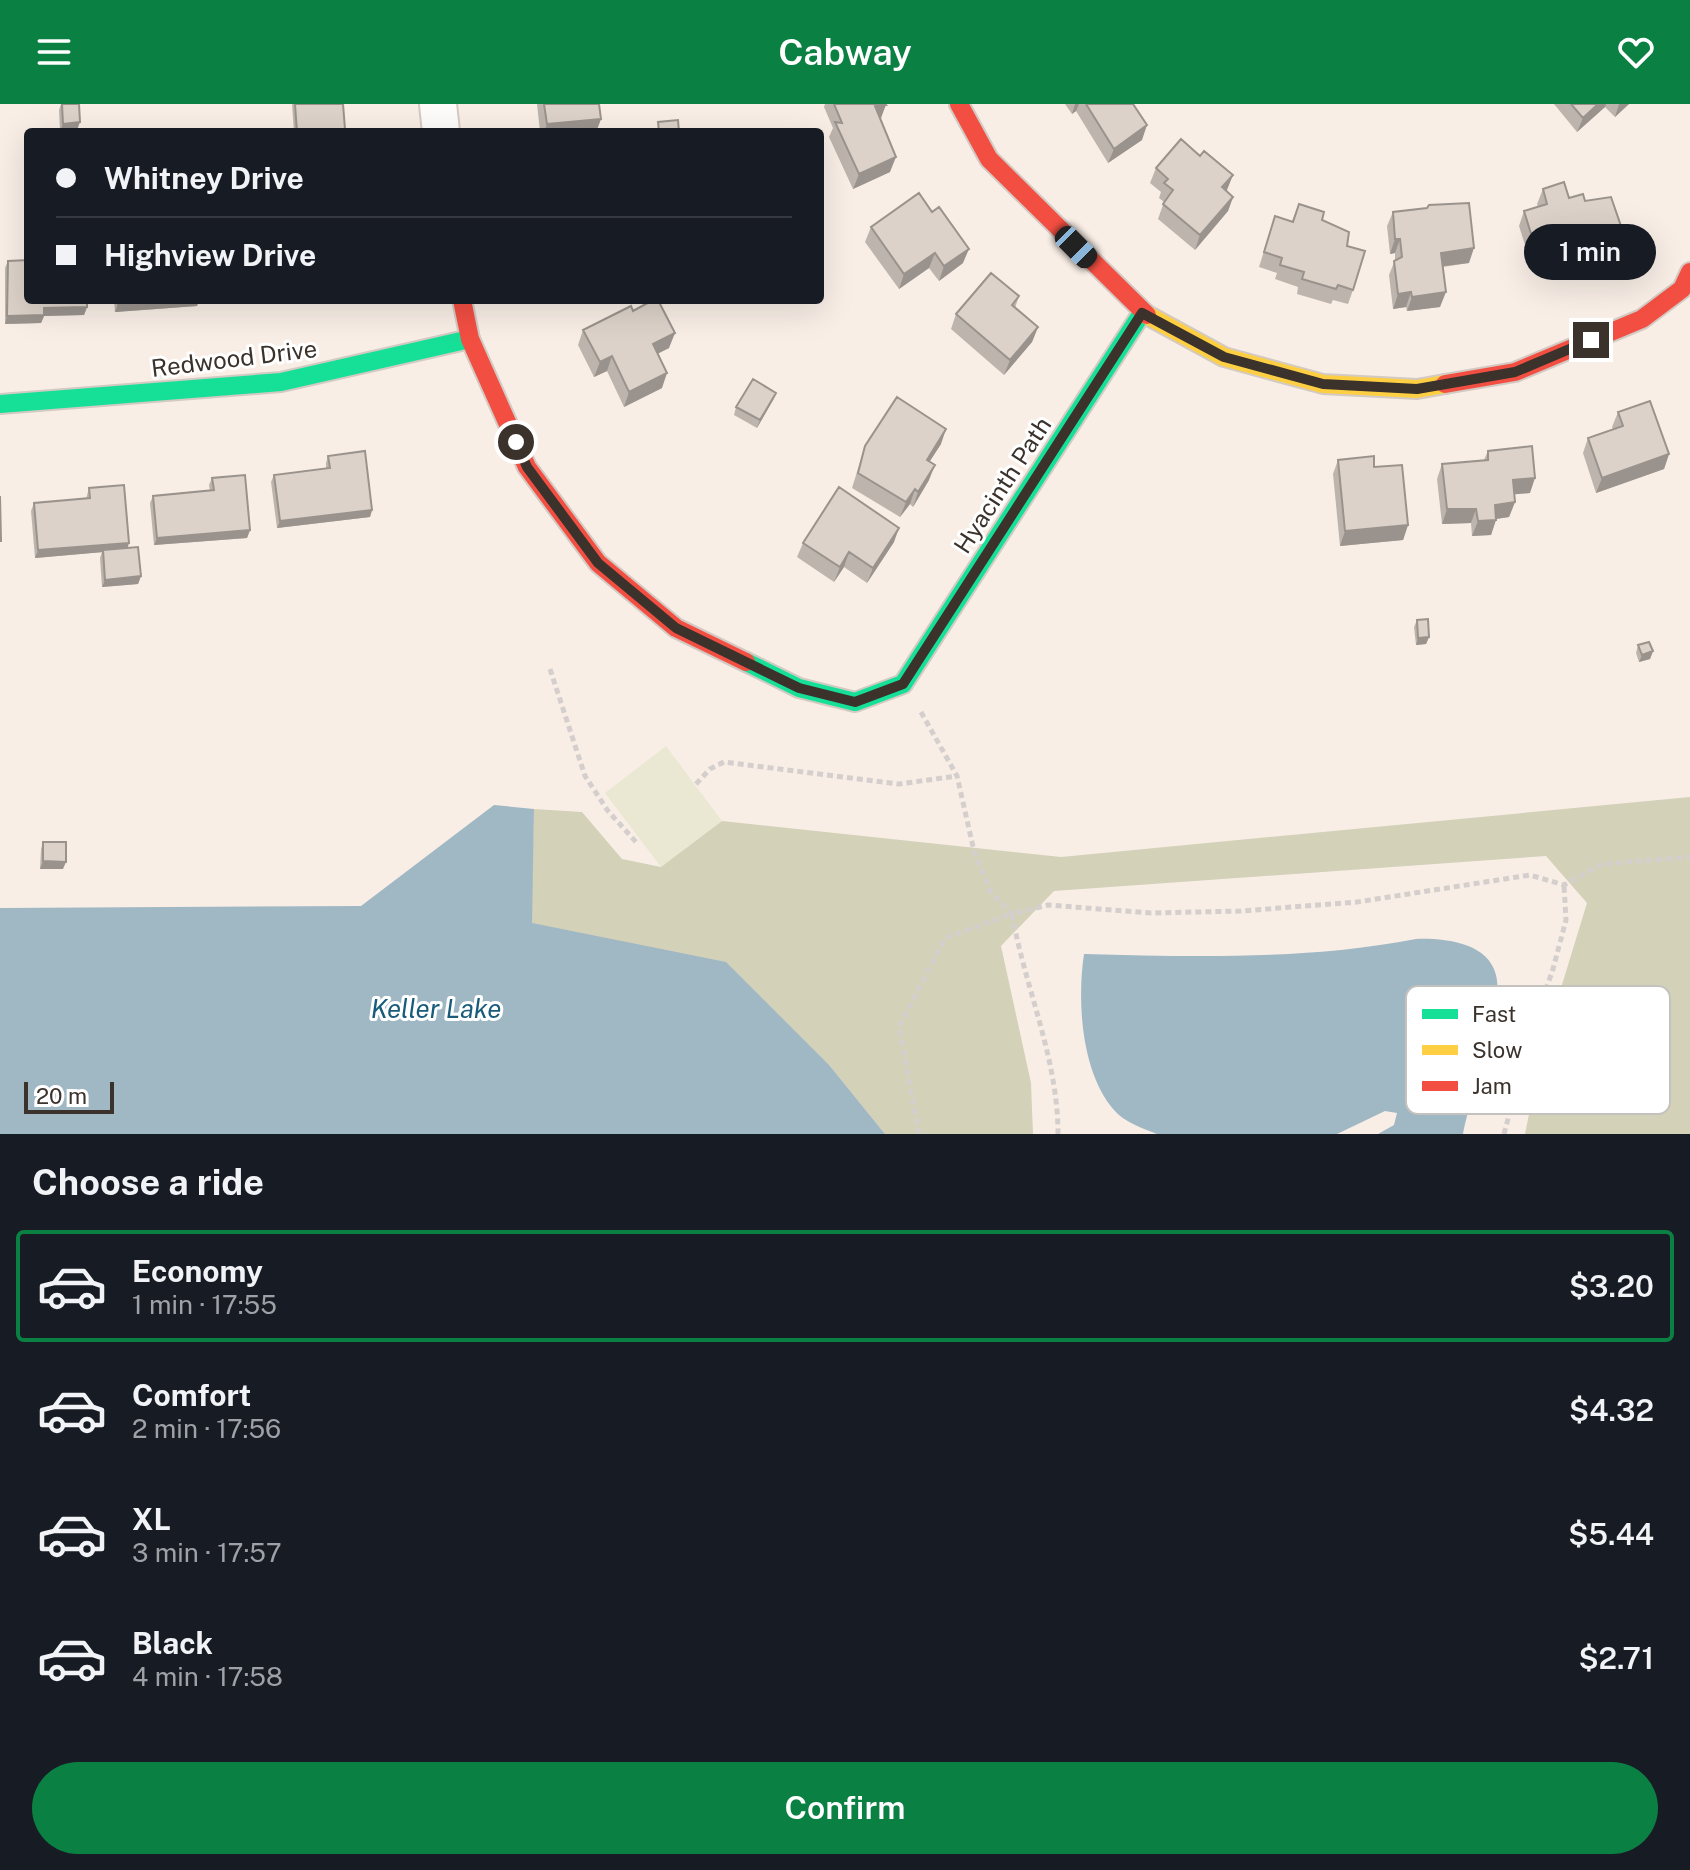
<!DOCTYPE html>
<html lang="en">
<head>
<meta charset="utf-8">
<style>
	body { margin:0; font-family:"Public Sans",sans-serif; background:#20242c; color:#f1f3f6; height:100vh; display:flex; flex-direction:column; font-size:30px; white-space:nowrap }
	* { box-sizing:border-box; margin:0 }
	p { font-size:26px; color:#9ea1a6 }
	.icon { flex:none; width:44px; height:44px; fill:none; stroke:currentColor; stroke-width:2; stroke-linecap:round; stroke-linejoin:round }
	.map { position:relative; height:1030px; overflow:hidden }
	.details { display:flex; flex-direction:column; background:#171b24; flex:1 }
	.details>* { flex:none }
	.banner { position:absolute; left:24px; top:24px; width:800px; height:176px; border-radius:8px; box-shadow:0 8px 32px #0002; display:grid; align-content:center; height:176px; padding:0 32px; background:#171b24 }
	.scale { position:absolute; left:24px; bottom:20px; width:90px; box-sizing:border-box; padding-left:8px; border:4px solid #3a322b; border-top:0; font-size:22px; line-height:28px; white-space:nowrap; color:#3a322b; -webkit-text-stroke:6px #fff; paint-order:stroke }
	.end { position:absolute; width:36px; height:36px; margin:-18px; border:10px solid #3a322b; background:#fff; box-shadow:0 0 0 4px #fff }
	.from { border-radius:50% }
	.bubble { position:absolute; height:56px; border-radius:28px; background:#171b24; box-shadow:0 8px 32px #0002; font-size:26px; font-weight:600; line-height:56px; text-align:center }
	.car { position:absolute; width:24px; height:48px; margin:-24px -12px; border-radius:10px; box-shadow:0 0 6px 2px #0007; background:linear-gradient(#222 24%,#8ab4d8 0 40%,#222 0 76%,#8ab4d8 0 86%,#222 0) }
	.banner b { display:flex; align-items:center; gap:28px; height:76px; font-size:30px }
	.banner b+b { border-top:2px solid #363941 }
	.banner i { width:20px; height:20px; background:#f1f3f6 }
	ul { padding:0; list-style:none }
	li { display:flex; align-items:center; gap:24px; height:112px; margin:0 16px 12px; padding:0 16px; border:4px solid transparent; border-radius:8px }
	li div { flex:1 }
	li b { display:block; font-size:30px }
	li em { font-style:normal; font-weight:600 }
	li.selected { border-color:#0b8043 }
	li>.icon { width:72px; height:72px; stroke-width:1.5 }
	h2 { padding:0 32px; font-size:36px; line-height:96px }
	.action { display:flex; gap:16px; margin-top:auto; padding:16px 32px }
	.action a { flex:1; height:92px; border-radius:48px; background:#0b8043; color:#fff; font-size:32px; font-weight:600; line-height:92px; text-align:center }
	header { display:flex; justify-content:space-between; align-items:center; height:104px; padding:0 32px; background:#0b8043; color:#fff; font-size:36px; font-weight:600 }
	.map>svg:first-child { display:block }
	.green { fill:#eae8d3 }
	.forest { fill:#d3d1b8 }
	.water { fill:#a0b7c4 }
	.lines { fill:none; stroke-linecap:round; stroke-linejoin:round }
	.street-casing { stroke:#d3cac3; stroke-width:40 }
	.fast-casing { stroke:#d3cac3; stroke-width:22 }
	.slow-casing { stroke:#d3cac3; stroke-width:22 }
	.jam-casing { stroke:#d3cac3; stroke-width:22 }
	.path { stroke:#d4cfcc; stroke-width:5; stroke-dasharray:6 4; stroke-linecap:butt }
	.street { stroke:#fefcfb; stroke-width:36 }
	.fast { stroke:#16e098; stroke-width:18 }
	.slow { stroke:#ffcf43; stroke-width:18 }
	.jam { stroke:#f24e42; stroke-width:18 }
	.wall { fill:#bdb5ad }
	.shaded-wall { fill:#9a938d }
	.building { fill:#dcd2c9; stroke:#9a938d; stroke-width:2 }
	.route { stroke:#3a322b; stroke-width:10 }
	.labels { text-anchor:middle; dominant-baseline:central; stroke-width:6; stroke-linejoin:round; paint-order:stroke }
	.street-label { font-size:24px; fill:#3a322b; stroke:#fff }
	.water-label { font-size:26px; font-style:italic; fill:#185c7a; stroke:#fff }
	.key { fill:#fff; stroke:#c4c2bf; stroke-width:2 }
	.key-label { font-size:22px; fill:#3a322b }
</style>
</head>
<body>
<header><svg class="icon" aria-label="menu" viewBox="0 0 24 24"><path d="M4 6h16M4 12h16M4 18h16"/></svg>Cabway<svg class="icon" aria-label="heart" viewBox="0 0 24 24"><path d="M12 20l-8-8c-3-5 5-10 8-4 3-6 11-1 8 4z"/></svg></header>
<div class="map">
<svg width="1690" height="1030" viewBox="0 0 1690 1030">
	<rect width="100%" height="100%" fill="#f8eee6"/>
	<!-- green -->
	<path class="green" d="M666 642 722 717 661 763 605 689Z"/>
	<!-- forest -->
	<path class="forest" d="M1690 693V1030H1525L1542 946 1587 799 1546 752 1054 787 1001 842 1031 979 1033 1030H885L830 962 531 819 534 705 582 708 622 755 661 763 722 717 1061 753Z"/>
	<!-- water -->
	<path class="water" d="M494 701 534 705 532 819 726 858 830 962 885 1030H0V804L361 802Z
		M1416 835C1443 834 1488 838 1496 871 1505 907 1470 990 1463 1030H1378L1394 1021 1397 1009 1385 1007 1337 1030H1157C1142 1024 1124 1018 1114 1006 1081 968 1077 897 1084 850 1194 853 1308 856 1416 835Z"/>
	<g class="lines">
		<!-- street casing -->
		<g class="street-casing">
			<path id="street" d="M438 0 441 28"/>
		</g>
		<!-- fast casing -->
		<g class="fast-casing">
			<path id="fast" d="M0 300 281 278 470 235
				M746 558 799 584 855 598 903 580 1142 209"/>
		</g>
		<!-- slow casing -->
		<g class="slow-casing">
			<path id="slow" d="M1147 211 1224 253 1323 280 1417 285 1445 280"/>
		</g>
		<!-- jam casing -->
		<g class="jam-casing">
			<path id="jam" d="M959 0 989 55 1147 211
				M462 196 470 235 527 363 598 459 676 524 746 558
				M1445 280 1515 268 1642 215 1682 185 1690 168"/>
		</g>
		<!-- path -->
		<path class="path" d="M550 565 585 672 608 707 636 738
			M921 608 957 672 974 747 990 787 1012 810 1048 801 1151 809 1241 807 1357 798 1530 771 1564 781 1602 760 1690 753
			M696 680 710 665 724 658 899 680 957 672
			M919 1030 899 923 945 834 1012 810C1025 884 1058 954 1058 1030
			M1504 1030 1532 925 1553 865 1566 816 1564 781"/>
		<!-- street -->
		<use href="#street" class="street"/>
		<!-- fast -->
		<use href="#fast" class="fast"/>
		<!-- slow -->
		<use href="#slow" class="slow"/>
		<!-- jam -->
		<use href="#jam" class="jam"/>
	</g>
	<!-- wall -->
	<path class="wall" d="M61 0 77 26 60 27 59 6Z
		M292 0H343L345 25 352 28H294Z
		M537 0H599L601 15 596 28H540Z
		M825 0H885L881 15 890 68 853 85 829 33 833 24 824 3Z
		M1065 0H1133L1142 36 1108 59 1076 7 1072 10Z
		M1554 0H1629L1615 13 1605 3 1577 28Z
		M1156 64 1227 87 1233 93 1228 107 1195 146 1158 115 1164 98 1159 94 1161 88 1150 79Z
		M1543 85 1569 94 1585 97 1616 139 1574 154 1572 151 1532 163 1519 122 1524 107 1538 103 1537 100Z
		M1299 100 1322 116 1347 142 1353 186 1348 200 1333 196 1331 200 1297 190 1298 183 1275 175 1277 169 1259 163 1275 112 1292 117Z
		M1393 108 1469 159 1443 163 1440 203 1407 207 1406 203 1393 205 1389 171 1395 156V149L1390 150 1387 122Z
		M871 123 963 159 939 177 929 164 899 185 865 138Z
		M8 157 87 203 84 211 44 212 41 219 5 220V164Z
		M1019 192 1015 204 1038 223 1032 238 1004 271 951 225 956 210Z
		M114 196H199L197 202 115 208Z
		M633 207 669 244 657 250 662 284 624 303 607 267 594 273 578 241 583 226Z
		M776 289 773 296 757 324 734 311 736 303Z
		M1618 308 1669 350 1664 365 1596 389 1583 349 1588 334 1613 325 1612 323Z
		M941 340 929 358V376L913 403 910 400 900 413 852 384 865 342Z
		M1488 347 1530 389 1514 390 1515 398 1509 413 1496 415 1491 431 1472 432 1471 419 1442 420 1437 375 1442 360 1484 356Z
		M328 352 372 406 370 413 277 424 271 378 274 371 326 364V359Z
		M1338 356 1374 363 1408 421 1403 436 1340 442 1333 370Z
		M212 374 250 426 247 434 154 441 150 399 153 392 210 387 209 381Z
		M89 384 127 444 141 472 138 480 102 483 100 454 102 448 35 454 31 407 34 399 86 395Z
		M894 438 867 479 844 463 834 478 797 453 803 439Z
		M1417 516 1429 533 1426 540 1416 541 1414 523Z
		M1638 541 1653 547 1650 555 1639 558 1636 549Z
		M43 738 63 765H40L41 745Z"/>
	<!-- shaded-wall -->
	<path class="shaded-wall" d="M1075 0H1079L1076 7 1072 10Z
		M1598 0H1606L1605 3 1577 28 1583 14Z
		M1619 0H1629L1615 13Z
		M886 1 880 16 875 2Z
		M601 15 596 28H544L547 20Z
		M80 18 77 26 60 27 63 20Z
		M1147 21 1142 36 1108 59 1114 45Z
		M896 53 890 68 853 85 859 70Z
		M1233 71 1227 86 1217 98 1222 83Z
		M1233 93 1228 107 1195 146 1200 131Z
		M1622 125 1616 139 1574 154 1579 140Z
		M1395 135H1400L1395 149 1390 150Z
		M1578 136 1572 151 1532 163 1537 149Z
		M1474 144 1469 159 1436 163 1441 149Z
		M969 145 963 159 939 177 944 162Z
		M935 149 929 164 899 185 904 170Z
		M1411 188 1406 203 1393 205 1398 190Z
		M1446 188 1440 203 1407 207 1412 193Z
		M174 196H199L197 202 115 208 118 200Z
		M87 203 84 211 44 212 41 219 5 220 7 212 44 204Z
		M1038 223 1032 238 1004 271 1010 256Z
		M675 229 669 244 647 255 653 240Z
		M612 252 607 267 594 273 600 258Z
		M667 269 662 284 624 303 629 288Z
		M776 289 773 296 757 324 760 316Z
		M946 325 941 340 921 371 927 356Z
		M1669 350 1664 365 1596 389 1602 374Z
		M935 361 929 376 913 403 918 388Z
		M1535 374 1530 389 1508 391 1513 376Z
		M915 385 910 400 900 413 906 398Z
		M1515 398 1509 413 1489 416 1495 401Z
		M1447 405H1476L1471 419 1442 420Z
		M372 406 370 413 277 424 280 417Z
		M1496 416 1491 431 1472 432 1478 417Z
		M1408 421 1403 436 1340 442 1345 427Z
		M899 424 894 438 867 479 873 464Z
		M250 426 247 434 154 441 157 434Z
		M129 439 127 446 35 454 38 446Z
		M849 448 844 463 834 478 840 463Z
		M141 472 138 480 102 483 105 476Z
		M1429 533 1426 540 1416 541 1418 534Z
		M1653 547 1650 555 1639 558 1642 551Z
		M43 757 66 758 63 765H40Z"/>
	<!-- building -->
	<path class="building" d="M62 0H79L80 18 63 20Z
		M295 0H343L345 25H352V28H297Z
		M544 0H599L601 15 547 20Z
		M834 0H885L886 1 875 2 896 53 859 70 835 18 842 19Z
		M1086 0H1133L1147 21 1114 45Z
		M1571 0H1598L1583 14Z
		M678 16 679 28H659L658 18Z
		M1181 35 1200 52 1204 47 1233 71 1222 83 1233 93 1200 131 1163 100 1173 86 1164 79 1168 75 1156 64Z
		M1564 78 1569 94 1583 90 1585 97 1611 93 1622 125 1579 140 1578 136 1537 149 1524 107 1547 100 1543 85Z
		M919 89 932 108 939 103 969 145 944 162 935 149 904 170 871 123Z
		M1469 99 1474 144 1441 149 1446 188 1412 193 1411 188 1398 190 1394 157 1402 153 1400 135H1395L1393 108 1427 104 1429 101Z
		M1299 100 1324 108 1322 116 1349 128 1347 142 1365 147 1353 186 1338 181 1336 185 1302 175 1304 168 1280 161 1282 154 1264 148 1275 112 1293 118Z
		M28 156V196H87V203L44 204V211L7 212 8 157Z
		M991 169 1019 192 1012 201 1038 223 1010 256 956 210Z
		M117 196H174L118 200Z
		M653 196H658L675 229 653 240 667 269 629 288 612 252 600 258 583 226 631 202 633 207Z
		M753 275 776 289 760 316 736 303Z
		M897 293 946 325 927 356 935 361 918 388 915 385 906 398 858 369 865 342Z
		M1650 297 1669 350 1602 374 1588 334 1623 322 1618 308Z
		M1532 342 1535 374 1513 376 1515 398 1495 401 1496 416 1478 417 1476 405H1447L1442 360 1488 356V347Z
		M365 347 372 406 280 417 274 371 330 364 328 352Z
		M1374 352V363L1402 361 1408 421 1345 427 1338 356Z
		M245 371 250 426 157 434 153 392 214 386 212 374Z
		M124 381 129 439 38 446 34 399 90 394 89 384Z
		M839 383 899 424 873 464 849 448 840 463 803 439Z
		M0 392 1 437H0Z
		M138 443 141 472 105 476 103 446Z
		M1428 515 1429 533 1418 534 1417 516Z
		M1649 538 1653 547 1642 551 1638 541Z
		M43 738H66V758L43 757Z"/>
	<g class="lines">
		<!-- route -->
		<path class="route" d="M516 338 527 363 598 459 676 524 799 584 855 598 903 580 1142 209 1224 253 1323 280 1417 285 1515 268 1591 236"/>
	</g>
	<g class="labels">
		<!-- street labels -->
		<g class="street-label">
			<text transform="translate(234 254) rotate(-7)">Redwood Drive</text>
			<text transform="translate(1002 381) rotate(-57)">Hyacinth Path</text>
		</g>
		<!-- water labels -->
		<g class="water-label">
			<text x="436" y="904">Keller Lake</text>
		</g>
	</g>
	<!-- legend -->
	<rect x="1406" y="882" width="264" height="128" rx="12" class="key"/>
	<rect x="1422" y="905" width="36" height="10" fill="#16e098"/>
	<rect x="1422" y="941" width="36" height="10" fill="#ffcf43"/>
	<rect x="1422" y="977" width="36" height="10" fill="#f24e42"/>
	<g class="key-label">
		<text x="1472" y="918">Fast</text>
		<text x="1472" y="954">Slow</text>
		<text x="1472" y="990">Jam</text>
	</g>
</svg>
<div class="scale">20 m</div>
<i class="end from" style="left:516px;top:338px"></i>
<i class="end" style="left:1591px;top:236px"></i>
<div class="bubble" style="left:1524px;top:120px;width:132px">1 min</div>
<i class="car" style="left:1076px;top:143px;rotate:135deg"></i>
<div class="banner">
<b><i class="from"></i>Whitney Drive</b>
<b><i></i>Highview Drive</b>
</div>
</div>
<section class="details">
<h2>Choose a ride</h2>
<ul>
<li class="selected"><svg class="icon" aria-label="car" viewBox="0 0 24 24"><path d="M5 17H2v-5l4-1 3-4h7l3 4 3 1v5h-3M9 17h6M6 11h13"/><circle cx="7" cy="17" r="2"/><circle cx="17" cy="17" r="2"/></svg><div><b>Economy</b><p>1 min · 17:55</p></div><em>$3.20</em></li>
<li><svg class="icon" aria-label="car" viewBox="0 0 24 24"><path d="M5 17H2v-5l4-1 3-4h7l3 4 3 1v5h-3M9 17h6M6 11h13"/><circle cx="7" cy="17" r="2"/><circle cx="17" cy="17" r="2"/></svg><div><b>Comfort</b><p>2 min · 17:56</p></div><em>$4.32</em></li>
<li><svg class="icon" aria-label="car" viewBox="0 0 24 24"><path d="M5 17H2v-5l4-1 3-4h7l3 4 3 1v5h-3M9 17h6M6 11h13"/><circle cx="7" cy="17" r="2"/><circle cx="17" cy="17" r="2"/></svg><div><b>XL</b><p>3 min · 17:57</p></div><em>$5.44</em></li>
<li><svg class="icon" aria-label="car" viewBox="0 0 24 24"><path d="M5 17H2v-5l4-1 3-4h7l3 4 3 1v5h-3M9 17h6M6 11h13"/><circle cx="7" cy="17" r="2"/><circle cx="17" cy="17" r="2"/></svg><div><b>Black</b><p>4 min · 17:58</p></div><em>$2.71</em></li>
</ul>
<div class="action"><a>Confirm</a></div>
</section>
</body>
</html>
